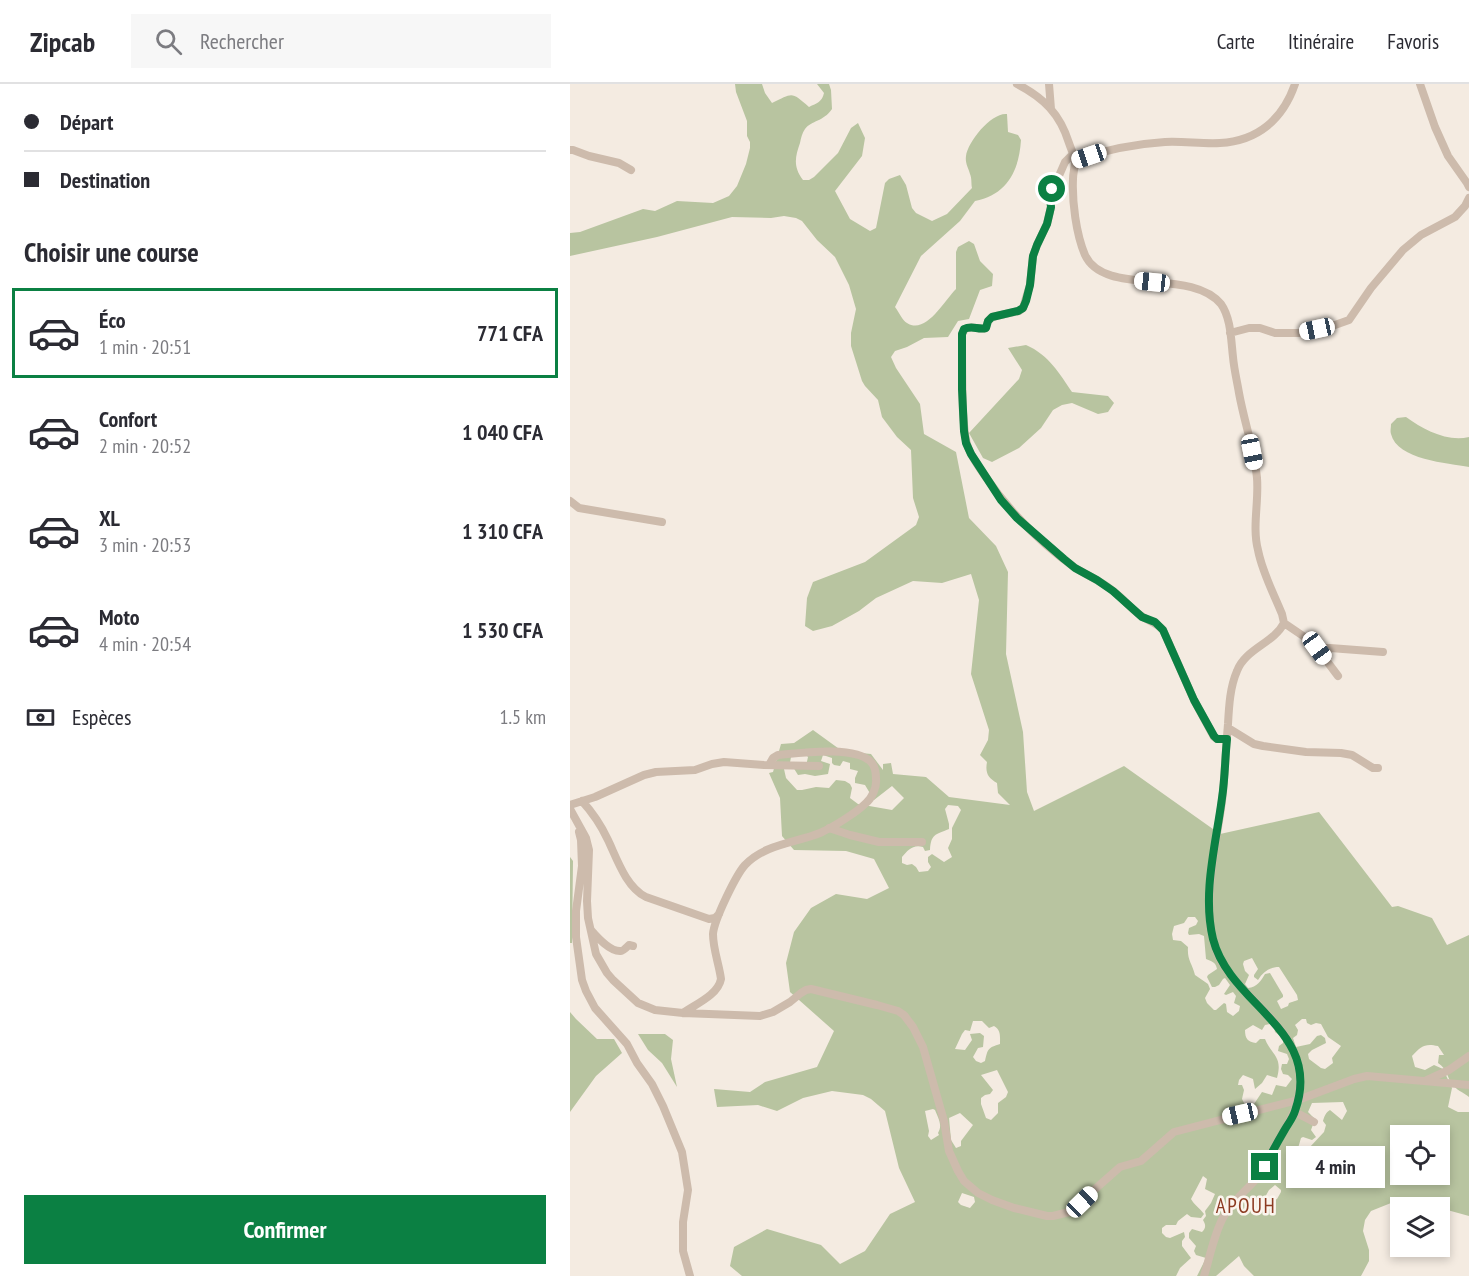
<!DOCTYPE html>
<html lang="fr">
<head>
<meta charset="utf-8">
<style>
	body { margin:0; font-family:"PT Sans Narrow",sans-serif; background:#f7f7f7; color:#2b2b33; height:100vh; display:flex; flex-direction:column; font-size:22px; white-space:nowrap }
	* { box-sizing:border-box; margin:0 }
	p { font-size:20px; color:#7c7c81 }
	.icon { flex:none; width:33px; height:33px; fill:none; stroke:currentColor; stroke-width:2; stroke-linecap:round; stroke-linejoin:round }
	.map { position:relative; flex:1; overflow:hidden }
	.drawer { display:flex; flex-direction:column; background:#fff; width:570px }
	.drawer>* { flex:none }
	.top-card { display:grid; align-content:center; height:132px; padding:0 24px; background:#fff }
	.fabs { position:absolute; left:820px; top:1041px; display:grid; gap:12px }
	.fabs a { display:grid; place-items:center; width:60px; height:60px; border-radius:0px; background:#fff; box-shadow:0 3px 9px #0003; font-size:30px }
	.end { position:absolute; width:27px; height:27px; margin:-14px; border:8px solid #0b8043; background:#fff; box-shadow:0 0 0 3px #fff }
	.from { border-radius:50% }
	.bubble { position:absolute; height:42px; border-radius:0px; background:#fff; box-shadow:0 3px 9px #0003; font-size:20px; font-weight:700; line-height:42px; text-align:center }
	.car { position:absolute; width:18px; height:36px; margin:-18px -9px; border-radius:8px; box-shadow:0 0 4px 2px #0007; background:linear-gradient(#fff 24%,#345 0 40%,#fff 0 76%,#345 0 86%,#fff 0) }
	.top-card b { display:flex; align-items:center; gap:21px; height:57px; font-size:22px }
	.top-card b+b { border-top:2px solid #e1e1e2 }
	.top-card i { width:15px; height:15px; background:#2b2b33 }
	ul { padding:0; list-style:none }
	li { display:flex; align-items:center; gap:18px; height:90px; margin:0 12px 9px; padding:0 12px; border:3px solid transparent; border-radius:0px }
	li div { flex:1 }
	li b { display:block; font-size:22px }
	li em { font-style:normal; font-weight:700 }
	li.active { border-color:#0b8043 }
	li>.icon { width:54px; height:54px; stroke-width:1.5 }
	h2 { padding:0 24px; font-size:27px; line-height:72px }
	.pay { display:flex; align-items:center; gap:15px; height:66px; padding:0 24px; font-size:22px }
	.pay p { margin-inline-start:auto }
	.action { display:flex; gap:12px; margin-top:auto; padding:12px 24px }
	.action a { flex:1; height:69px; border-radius:0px; background:#0b8043; color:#fff; font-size:24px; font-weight:700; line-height:69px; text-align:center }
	header { display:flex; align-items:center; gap:36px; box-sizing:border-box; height:84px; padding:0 30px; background:#fff; border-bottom:2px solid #e1e1e2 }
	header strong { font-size:28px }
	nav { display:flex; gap:33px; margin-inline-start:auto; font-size:21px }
	.search { width:420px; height:54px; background:#f7f7f7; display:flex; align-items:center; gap:15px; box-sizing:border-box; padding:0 21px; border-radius:0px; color:#7c7c81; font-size:22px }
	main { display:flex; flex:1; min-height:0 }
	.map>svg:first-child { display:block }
	.green { fill:#b8c4a0; fill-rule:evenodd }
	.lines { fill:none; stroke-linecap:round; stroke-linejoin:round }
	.minor { stroke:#cdbbac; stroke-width:8 }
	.route { stroke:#0b8043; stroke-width:8 }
	.labels { text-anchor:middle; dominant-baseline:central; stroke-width:5; stroke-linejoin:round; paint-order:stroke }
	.quarter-label { font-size:21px; letter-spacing:1.5px; fill:#8c3b22; stroke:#fbf5ee }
</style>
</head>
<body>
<header>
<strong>Zipcab</strong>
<div class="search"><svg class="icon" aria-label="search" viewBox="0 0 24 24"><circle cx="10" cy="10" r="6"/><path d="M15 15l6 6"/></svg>Rechercher</div>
<nav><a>Carte</a><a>Itinéraire</a><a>Favoris</a></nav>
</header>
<main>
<section class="drawer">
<div class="top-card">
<b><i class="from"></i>Départ</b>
<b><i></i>Destination</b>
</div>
<h2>Choisir une course</h2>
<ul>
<li class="active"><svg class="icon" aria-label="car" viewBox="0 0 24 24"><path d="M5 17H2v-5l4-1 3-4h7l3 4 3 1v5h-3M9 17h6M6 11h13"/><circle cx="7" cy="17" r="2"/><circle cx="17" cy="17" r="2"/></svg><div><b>Éco</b><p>1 min · 20:51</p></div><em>771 CFA</em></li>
<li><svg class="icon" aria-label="car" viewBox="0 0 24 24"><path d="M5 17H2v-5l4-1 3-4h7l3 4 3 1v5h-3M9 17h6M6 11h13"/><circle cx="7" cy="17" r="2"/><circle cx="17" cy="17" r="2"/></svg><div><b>Confort</b><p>2 min · 20:52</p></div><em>1 040 CFA</em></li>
<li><svg class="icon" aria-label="car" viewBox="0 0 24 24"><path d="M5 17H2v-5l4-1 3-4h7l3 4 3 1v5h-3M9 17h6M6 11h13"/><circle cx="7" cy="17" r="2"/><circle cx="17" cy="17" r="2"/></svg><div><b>XL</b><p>3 min · 20:53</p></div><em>1 310 CFA</em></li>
<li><svg class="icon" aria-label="car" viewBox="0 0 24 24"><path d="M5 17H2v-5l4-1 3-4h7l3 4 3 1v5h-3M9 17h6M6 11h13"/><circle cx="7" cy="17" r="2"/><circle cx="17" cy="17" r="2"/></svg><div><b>Moto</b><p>4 min · 20:54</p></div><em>1 530 CFA</em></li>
</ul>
<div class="pay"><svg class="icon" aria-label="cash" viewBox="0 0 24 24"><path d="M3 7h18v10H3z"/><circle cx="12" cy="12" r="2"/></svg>Espèces<p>1.5 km</p></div>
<div class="action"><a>Confirmer</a></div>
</section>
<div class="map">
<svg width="899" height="1192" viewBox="0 0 899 1192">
	<rect width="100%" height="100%" fill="#f4ebe1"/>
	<!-- green -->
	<path class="green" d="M165 0H192L195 9 202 19C223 9 221 7 239 23 247 19 252 18 254 9L247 0H259L261 6 262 25C253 38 242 36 235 45 232 49 231 54 230 59 225 73 223 83 233 96H239L244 93 268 69 281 44 288 39 295 54 292 72 265 107 280 135 300 147 306 144 315 99 319 95 330 91 336 101 342 124 346 129 362 137 377 130 402 104C401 99 402 95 400 90 398 83 395 79 396 72 398 57 422 28 437 30L438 48 448 51 451 56C449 87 437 111 405 117L390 137 351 172 325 223C329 228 332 236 337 239 356 251 374 217 386 205V168L388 163 399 157 404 160 410 177 423 190 422 202 410 206 399 235 388 237 378 253 354 254 337 263 325 267 321 273 326 284 350 320 354 350 386 368 399 434 426 462 438 488 436 570 453 648 457 708 464 727 554 682 650 750 749 728 822 823 828 822 862 834 877 861 899 851V1013C893 1008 886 1006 882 1000 876 991 878 986 868 979L869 971H874L868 962C855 959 851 962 842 972L845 983 855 986 864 981 873 985 882 1004 878 1023 888 1028H899V1132L870 1124 821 1119 801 1127 795 1136 793 1147 799 1166V1177L791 1192H684L674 1182 669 1172 646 1192H627L636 1174 626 1171 624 1167 626 1162 619 1154V1149L622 1145 632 1148C636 1144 636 1141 633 1136L636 1132 635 1127 641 1119 645 1110 635 1105 637 1095 633 1092 621 1115C624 1121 630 1124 634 1130L631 1134 621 1133 617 1130 608 1137 606 1141H596L592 1144V1149L596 1153 600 1154 614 1148 615 1153 612 1157V1162L621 1174 610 1184 606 1192H172L160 1182 164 1163 197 1145 251 1161 270 1180 295 1167 320 1130 345 1118 329 1084 315 1027 301 1015 293 1011 262 1007 233 1014 207 1027 188 1021 147 1023 144 1005 180 1008 195 998 247 983 264 947 220 908 216 879 224 848 241 824 266 810 297 815 319 804 304 775 276 767 224 766 212 752 210 714 199 689 203 688 211 660 224 659 243 646 272 667 301 670 313 686V680L321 679 323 690 356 693 379 713 440 721 428 709 427 699C418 694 415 689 417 678L410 671 418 656 419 646 401 590 409 516 401 490 372 499 343 497 306 514 289 527 262 542 243 547 235 542 237 514 243 498 295 478 346 441 349 433 343 414 341 366 327 353 312 333 308 316 295 302 292 297 281 262V249L286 225 279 201 265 173 247 156 232 137 226 134 214 132 201 134 162 133 87 153 0 172V149L10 148 73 125 85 127 107 117 143 119 159 112 167 102 176 80 180 64V58L177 52V37L166 8ZM236 671 238 673 236 682 223 683 228 691 235 690 245 692 258 690 260 680 251 677 253 671 262 674V679L264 681 270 682 273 677 280 679V685L288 687 285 694V699L295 701 304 716 322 702 334 714 322 726 288 720 280 714 282 704 280 700 275 697 266 696 259 704 246 703 232 706H227L216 694 214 685 219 684 221 673ZM378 721 388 722 391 726 382 744V755L378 764 382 773 374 778 362 770 358 773V778L361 783 358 787 349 788 346 783 342 780 337 781 332 779V773C338 766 343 760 353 763L355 767 360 766C361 750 365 751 379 745V740L375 725ZM618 833H625L628 837 626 841 619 844 618 849 619 851 629 850 634 852 636 875C641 877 646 878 647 885L638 891 637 893 642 903H645L649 901 653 895 655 894 660 901 654 910 656 911 663 908 666 912 664 919 670 922 669 927 663 932 657 928 656 920 654 919 646 926H644L637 919 635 914 640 905 638 900 625 891C622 879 617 876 618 863L611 857 603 856 602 850 604 842 614 839ZM682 874 688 885 684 891V893L688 896C693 888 700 883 709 883L727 911 728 916 719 919 718 922 711 925 707 917 713 913V911L700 889 695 890C691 897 687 903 678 904L675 900 679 891 675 887 673 880 674 877ZM732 935H736L737 939 741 941 746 939 751 940 758 953 771 962 762 974 763 979 755 985 751 984 739 975 738 970 742 966 756 959 755 954 751 951 747 952 740 960 726 963 723 954 727 951 728 946 725 941ZM403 937H412L419 944 424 942C431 946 430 952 430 960 418 964 418 964 415 977L411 979 406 977 403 973 408 964 413 963 414 952 410 949 400 950 402 956 395 966 385 965 392 950 395 946 400 947ZM700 940 704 943 705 948 713 954V959L709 962 708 967 717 970 719 975 717 980H712L711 985 713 990 718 991 722 995 716 1003 706 1001 702 1011 692 1008 684 1020 679 1021 674 1019 672 1015 674 1006 672 1001H668L669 996 673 991 683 995 685 1005 692 999 697 991 707 994C713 972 702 972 695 955H690L686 959C678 958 675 955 675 946L683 941 692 946 695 941ZM427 986 438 1008 436 1013 428 1019V1029L421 1036 416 1034 411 1020V1014L415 1011 420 1010 423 1006 411 991ZM773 1018 777 1027 772 1036 760 1026C756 1028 754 1033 753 1037L756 1041 754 1048 739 1064V1067L742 1070 734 1079 728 1076 726 1071 731 1054 733 1053 742 1056 746 1053 741 1046 745 1035 738 1028 742 1019ZM363 1025 365 1026C368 1034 373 1041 368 1049L369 1051 361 1056 358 1052 359 1047 355 1027ZM390 1029 403 1041 391 1057V1062L386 1064 381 1056 379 1034ZM831 1052H870V1090H831ZM705 1101 711 1106V1108L707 1115 697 1120 694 1115 699 1106ZM392 1109 404 1113 405 1118 400 1124 391 1121 388 1118Z
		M456 261C479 271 489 289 502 308L538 312 544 319 538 328 528 330 502 319 492 321 483 326 471 344 449 364 422 378 413 374 399 349 449 295 452 286 438 264Z
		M836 333C854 346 877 358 899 353V383C878 379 827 376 821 350 820 347 821 344 821 340L827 334Z
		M0 773 3 777 2 859H0Z
		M0 928 6 935 27 955H44L52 969 26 992 0 1028Z
		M68 950H95L103 956 101 975 107 1003 92 979 78 966Z"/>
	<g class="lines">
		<!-- minor -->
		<path class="minor" d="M447 0C474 14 490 30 499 59 501 65 504 71 505 77 505 83 503 89 503 95 502 117 506 150 515 171 534 213 621 183 651 220 661 234 661 256 663 273 664 285 667 297 669 309 674 337 684 365 687 394 689 418 682 443 688 466 692 488 704 510 712 530L714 539 739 556 747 564 768 592
			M479 0 481 25
			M850 0 865 43 878 72 897 99 899 103
			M0 66H3L19 72 49 79 61 86
			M503 70 495 78 481 110V123L477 140 467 161 463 172 460 201 453 224 449 227 422 233 418 237 416 244C408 246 402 241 395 245L392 250C392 276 392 302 393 328 394 338 394 350 397 360 400 371 408 382 415 392 439 427 468 457 504 483 516 491 531 497 543 507 553 514 560 524 570 531 578 537 586 538 593 546L624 616 644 653 647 655H657
			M505 76C535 66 562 60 595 58 613 57 632 60 650 59 688 57 713 35 725 0
			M660 249 679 244H690L705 249H729L765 241 779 236 801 204 833 166 851 151 885 133 895 122 899 114
			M0 417 9 424 92 438
			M747 564H760L813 568
			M658 644 684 660 693 662 736 668 771 669 782 671 803 684H808
			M12 717C23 729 31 741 38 756 47 775 56 803 76 813L139 835 145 834 149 830
			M0 721 25 713 74 691 86 688 125 686 142 680 154 678 194 681 249 682
			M0 725 16 754 19 766 17 817 18 834 26 870 37 889 43 896 68 919 85 926 113 929 190 932 203 928 220 918 231 909 236 906 241 905 307 921 328 927 334 931 343 943 353 963 374 1037 379 1067 388 1087 394 1097 408 1109 422 1116 444 1124 477 1132H483L499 1128 550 1083 571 1077 604 1048 728 1016 784 995 797 992 899 1001
			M259 744 280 751 309 758H352
			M9 748 11 756 12 782 6 827V853L12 896 16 907 25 924 57 960 67 979 82 1000 93 1022 112 1068 118 1106 113 1138V1167L120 1192
			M21 846C27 853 40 868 51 867 53 867 57 863 59 861L63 862
			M113 929C126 920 148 911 151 895 149 880 143 865 143 850 144 836 166 791 175 781 195 760 225 759 250 749 263 743 286 729 296 719 302 714 307 703 306 695 306 689 305 682 301 678 285 661 229 669 208 671L203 674 199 681
			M857 996 879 986 899 972
			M725 1028 744 1038
			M634 1192C640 1173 644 1149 654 1132 662 1117 676 1107 687 1094 694 1086 697 1076 702 1067 715 1044 728 1028 730 1001 733 948 680 921 654 882 624 834 648 760 653 708 655 685 656 663 658 640 659 622 660 603 667 587 675 565 704 559 714 539"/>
	</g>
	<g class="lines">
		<!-- route -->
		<path class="route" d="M482 105 480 114 481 123 477 140 467 161 463 172 460 201 456 217 453 224 448 227 422 233 418 237 416 244C408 246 402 241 394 245L392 250V305L394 347 396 359 401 370 431 416 447 434 494 475 505 484 527 496 543 507 572 533 585 538 593 546 624 616 644 652 647 655H657C655 674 655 695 652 714 646 760 632 809 643 855 660 922 754 946 725 1027 723 1034 718 1040 714 1047 707 1059 700 1071 695 1083"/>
	</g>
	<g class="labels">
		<!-- quarter labels -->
		<g class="quarter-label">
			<text x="676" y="1121">APOUH</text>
		</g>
	</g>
</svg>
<div class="fabs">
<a><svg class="icon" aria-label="locate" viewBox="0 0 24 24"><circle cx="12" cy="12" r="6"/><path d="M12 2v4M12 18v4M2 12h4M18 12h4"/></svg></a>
<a><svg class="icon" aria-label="layers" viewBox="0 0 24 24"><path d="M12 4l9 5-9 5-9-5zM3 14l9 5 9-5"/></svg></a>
</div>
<i class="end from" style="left:482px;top:105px"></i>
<i class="end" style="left:695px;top:1083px"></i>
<div class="bubble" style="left:716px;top:1062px;width:99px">4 min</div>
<i class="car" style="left:519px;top:72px;rotate:251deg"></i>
<i class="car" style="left:582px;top:198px;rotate:276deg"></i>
<i class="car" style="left:747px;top:245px;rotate:258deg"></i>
<i class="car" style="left:682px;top:368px;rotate:169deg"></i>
<i class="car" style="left:747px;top:564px;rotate:144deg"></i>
<i class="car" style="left:670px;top:1030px;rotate:257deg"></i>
<i class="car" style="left:512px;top:1118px;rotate:46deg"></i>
</div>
</main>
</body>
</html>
